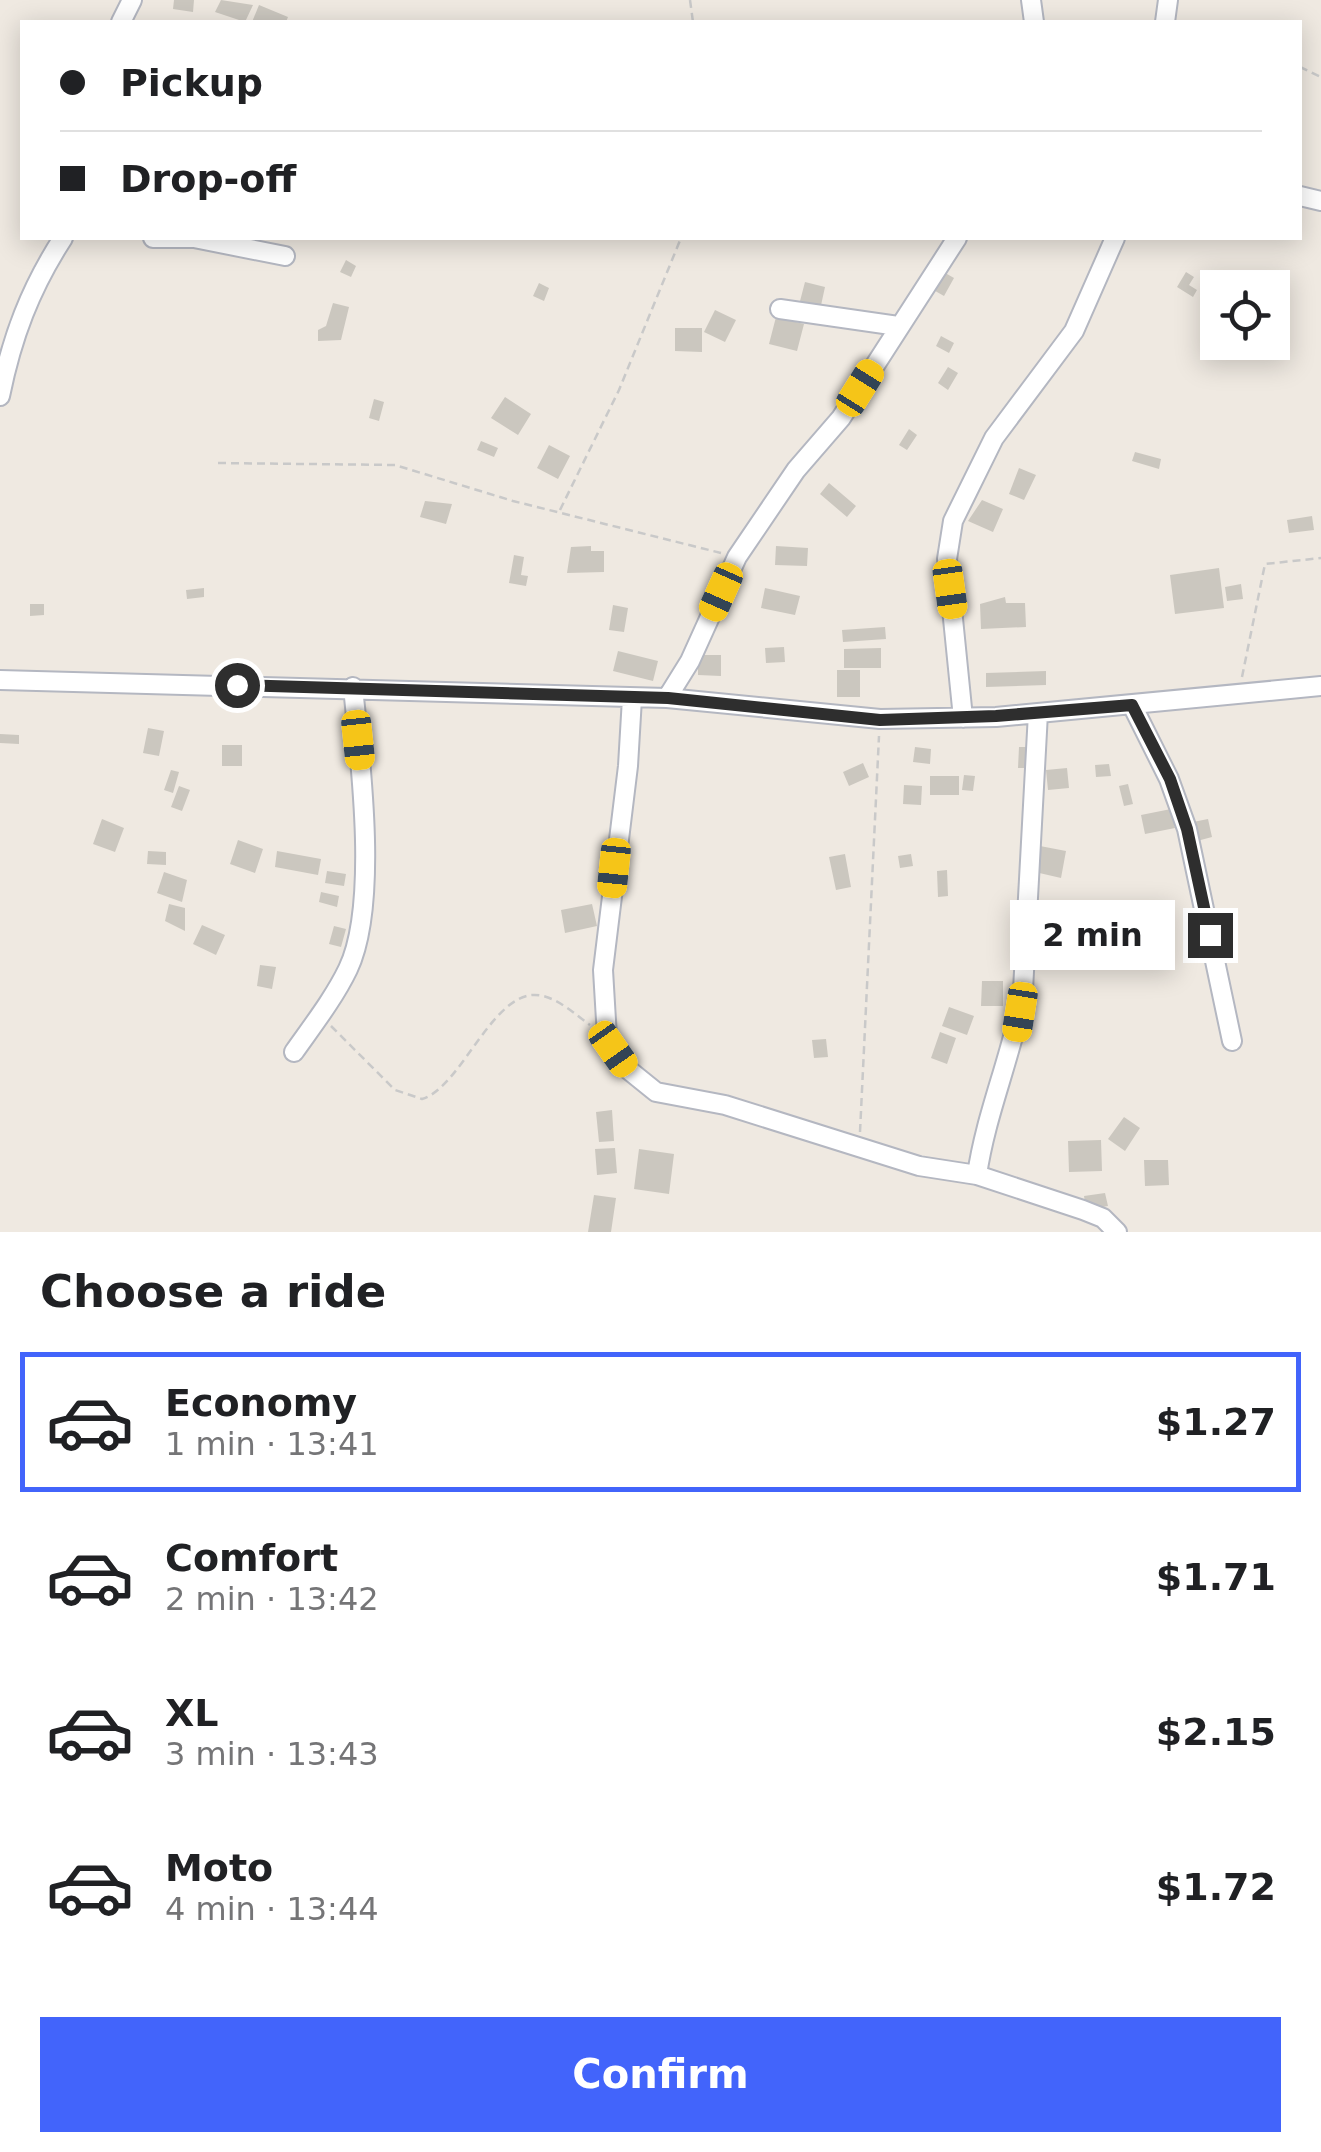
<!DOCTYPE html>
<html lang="en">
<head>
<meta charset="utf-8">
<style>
	body { margin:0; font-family:"DejaVu Sans",sans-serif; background:#f2f2f2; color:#202124; height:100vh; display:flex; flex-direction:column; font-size:38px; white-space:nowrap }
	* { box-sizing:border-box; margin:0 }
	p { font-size:32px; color:#757577 }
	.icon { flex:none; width:55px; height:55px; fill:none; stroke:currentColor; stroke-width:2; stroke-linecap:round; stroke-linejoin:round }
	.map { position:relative; height:1232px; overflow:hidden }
	.side { display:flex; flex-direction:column; background:#fff; flex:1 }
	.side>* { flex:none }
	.hud { position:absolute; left:20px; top:20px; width:1282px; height:220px; border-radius:0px; box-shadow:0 5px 25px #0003; display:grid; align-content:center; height:220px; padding:0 40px; background:#fff }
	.fabs { position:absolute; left:1200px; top:270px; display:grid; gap:20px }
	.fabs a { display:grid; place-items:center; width:90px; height:90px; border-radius:0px; background:#fff; box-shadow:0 5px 25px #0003; font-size:50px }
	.end { position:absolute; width:45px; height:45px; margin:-22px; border:12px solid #2e2e2e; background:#fff; box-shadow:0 0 0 5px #fff }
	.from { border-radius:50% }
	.bubble { position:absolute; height:70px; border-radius:0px; background:#fff; box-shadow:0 5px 25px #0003; font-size:32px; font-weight:600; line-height:70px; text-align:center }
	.car { position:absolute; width:30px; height:60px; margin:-30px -15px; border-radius:12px; box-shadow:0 0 8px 2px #0007; background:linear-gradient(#f5c518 24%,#345 0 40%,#f5c518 0 76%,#345 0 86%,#f5c518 0) }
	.hud b { display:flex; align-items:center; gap:35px; height:95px; font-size:38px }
	.hud b+b { border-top:2px solid #e0e0e0 }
	.hud i { width:25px; height:25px; background:#202124 }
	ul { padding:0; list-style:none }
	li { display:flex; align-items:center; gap:30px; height:140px; margin:0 20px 15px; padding:0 20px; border:5px solid transparent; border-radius:0px }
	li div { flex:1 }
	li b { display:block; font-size:38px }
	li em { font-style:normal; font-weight:600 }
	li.selected { border-color:#4264fb }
	li>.icon { width:90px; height:90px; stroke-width:1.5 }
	h2 { padding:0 40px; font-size:45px; line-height:120px }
	.cta { display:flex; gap:20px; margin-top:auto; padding:20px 40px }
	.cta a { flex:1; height:115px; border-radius:0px; background:#4264fb; color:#fff; font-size:40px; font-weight:600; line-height:115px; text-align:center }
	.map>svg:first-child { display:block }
	.building { fill:#cbc7bf }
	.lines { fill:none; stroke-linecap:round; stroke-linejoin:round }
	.minor-casing { stroke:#b4b7c1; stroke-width:22 }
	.path { stroke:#c9c9c9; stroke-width:2.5; stroke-dasharray:8 5; stroke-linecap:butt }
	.minor { stroke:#fff; stroke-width:18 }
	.route { stroke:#2e2e2e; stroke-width:12 }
</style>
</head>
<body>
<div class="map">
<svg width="1321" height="1232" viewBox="0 0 1321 1232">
	<rect width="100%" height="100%" fill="#efe9e1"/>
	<!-- building -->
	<path class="building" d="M174 0H194L193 12 173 9Z
		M221 0 253 5 245 22 215 12Z
		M259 5 288 17 286 22H252Z
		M346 260 356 266 351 277 340 272Z
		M940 270 954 278 944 296 930 288Z
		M1186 272 1194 277 1189 285 1197 290 1193 297 1177 287Z
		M805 282 825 287 820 310 799 305Z
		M539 283 549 288 544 301 533 296Z
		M333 303 349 307 341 340 318 341V330L326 326Z
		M715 310 736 320 725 342 704 332Z
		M776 317 804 324 797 351 769 344Z
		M675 328H702V352L675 351Z
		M941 336 954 343 949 353 936 346Z
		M948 367 958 373 948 390 938 383Z
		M505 397 531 414 518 435 491 418Z
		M374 399 384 402 379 421 369 418Z
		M909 429 917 435 907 450 899 445Z
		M481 441 498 448 494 457 477 450Z
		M549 445 570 456 558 479 537 468Z
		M1135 452 1161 459 1159 469 1132 461Z
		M1019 468 1036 475 1024 500 1009 494Z
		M829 483 856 506 847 517 820 494Z
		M982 500 1003 509 993 532 968 521Z
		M425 501 452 504 446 524 420 517Z
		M1312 516 1314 530 1289 533 1287 520Z
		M591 546V551H604V572L567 573 571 547Z
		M776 546 808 548 807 566 775 565Z
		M514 555 524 557 521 575 528 576 526 586 509 583Z
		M1219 568 1224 608 1175 614 1170 575Z
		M1241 584 1243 599 1227 601 1225 587Z
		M204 588V597L187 599 186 590Z
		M765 588 800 596 795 615 761 608Z
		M1005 597 1006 603H1025L1026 627 981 629 980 604Z
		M30 604H44V615L30 616Z
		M613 605 628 608 624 632 609 630Z
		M885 627 886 639 843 642 842 630Z
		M784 647 785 662 766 663 765 648Z
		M881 648V668H844V649Z
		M618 651 658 661 653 681 613 671Z
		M698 655H721V676L698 675Z
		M837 670H860V697H837Z
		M1046 671V685L986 687V673Z
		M148 728 164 731 159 756 143 753Z
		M0 734 19 735V744L0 743Z
		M222 745H242V766H222Z
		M915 747 931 749 930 764 913 762Z
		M1019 747H1029L1027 768H1018Z
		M863 763 869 777 849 786 843 772Z
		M1109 764 1111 776 1096 777 1095 765Z
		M1067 768 1069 788 1048 790 1046 770Z
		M171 770 179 772 173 793 164 790Z
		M964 775 975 776 973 791 962 790Z
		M930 776H959V795H930Z
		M1128 784 1133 804 1124 806 1119 786Z
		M904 785 922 786 921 805 903 804Z
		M179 786 190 790 182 811 171 807Z
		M1171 809 1175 828 1145 834 1141 815Z
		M102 819 124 828 115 852 93 844Z
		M1208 819 1212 837 1197 841 1193 822Z
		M238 840 263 849 255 873 230 864Z
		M1040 846 1066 851 1061 878 1035 872Z
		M148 851 166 852V865L147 864Z
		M277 851 321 859 318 875 275 867Z
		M845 854 851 887 836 890 829 857Z
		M911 854 913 866 900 868 898 856Z
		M947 870 948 896 938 897 937 871Z
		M327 871 346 874 344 886 325 883Z
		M164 872 187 880 182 902 157 893Z
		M321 892 339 896 337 907 319 902Z
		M169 904 185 908V931L165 921Z
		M592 904 597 926 565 933 561 910Z
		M1063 923H1083L1084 938H1063Z
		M202 925 225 935 216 955 193 944Z
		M334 926 346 929 341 947 329 944Z
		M260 965 276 967 272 989 257 986Z
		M982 981H1003V1006H981Z
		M949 1007 974 1016 967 1035 942 1026Z
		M940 1032 956 1038 947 1064 931 1058Z
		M826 1039 828 1057 814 1058 812 1040Z
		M612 1110 614 1141 599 1142 596 1112Z
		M1124 1117 1140 1128 1125 1151 1108 1139Z
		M1101 1140 1102 1171 1069 1172 1068 1141Z
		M615 1148 617 1173 597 1175 595 1149Z
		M639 1149 674 1154 669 1194 634 1189Z
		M1144 1160H1168L1169 1185 1145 1186Z
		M1105 1193 1108 1206 1086 1210 1084 1196Z
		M594 1195 616 1198 611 1232H588Z"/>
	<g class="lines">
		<!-- minor casing -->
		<g class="minor-casing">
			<path id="minor" d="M1031 0 1034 22
				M121 22 132 0
				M1165 22 1168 0
				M1300 196 1321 201
				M153 238H194L285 256
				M780 309 898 326
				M0 396C12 337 30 289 63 238
				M0 680 667 698 880 719 996 717 1321 686
				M632 698 628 766 603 970 607 1037 625 1067 656 1092 725 1105 919 1166 977 1175 1083 1210 1103 1218 1117 1232
				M667 698 690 661 737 557 796 470 841 418 957 238
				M1132 705 1169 779 1187 829 1232 1041
				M963 718 947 559 953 521 994 438 1074 331 1115 238
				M294 1052C313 1025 334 998 348 969 379 904 360 759 353 687
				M977 1175C986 1112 1013 1054 1023 990L1038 713"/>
		</g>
		<!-- path -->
		<path class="path" d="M690 0 693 22
			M1300 67 1321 77
			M218 463 395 465 513 501 721 553
			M560 510 619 390 681 238
			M1242 677 1265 564 1321 558
			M331 1026 395 1090 422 1099C463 1087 495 983 543 996 560 1000 576 1015 590 1025
			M860 1132 879 736"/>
		<!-- minor -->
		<use href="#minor" class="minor"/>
	</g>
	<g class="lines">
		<!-- route -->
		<path class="route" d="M237 685 668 698 880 720 996 716 1132 705 1170 779 1187 829 1210 935"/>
	</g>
</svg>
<div class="fabs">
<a><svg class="icon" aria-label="locate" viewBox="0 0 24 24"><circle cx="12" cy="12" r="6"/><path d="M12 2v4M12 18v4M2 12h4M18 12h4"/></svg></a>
</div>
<i class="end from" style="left:237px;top:685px"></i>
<i class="end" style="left:1210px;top:935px"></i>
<div class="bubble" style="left:1010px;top:900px;width:165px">2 min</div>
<i class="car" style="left:860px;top:388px;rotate:32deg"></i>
<i class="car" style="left:950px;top:589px;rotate:172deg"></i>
<i class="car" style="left:721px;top:592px;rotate:204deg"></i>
<i class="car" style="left:358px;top:740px;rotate:174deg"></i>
<i class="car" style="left:614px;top:868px;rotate:186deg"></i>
<i class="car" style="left:1020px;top:1012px;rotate:189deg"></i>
<i class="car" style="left:613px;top:1049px;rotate:145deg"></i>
<div class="hud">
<b><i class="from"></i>Pickup</b>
<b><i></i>Drop-off</b>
</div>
</div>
<section class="side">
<h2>Choose a ride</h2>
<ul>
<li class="selected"><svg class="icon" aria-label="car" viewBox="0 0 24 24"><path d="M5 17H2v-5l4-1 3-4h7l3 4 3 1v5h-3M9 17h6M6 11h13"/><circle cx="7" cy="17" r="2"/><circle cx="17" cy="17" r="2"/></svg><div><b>Economy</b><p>1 min · 13:41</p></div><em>$1.27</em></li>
<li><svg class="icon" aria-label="car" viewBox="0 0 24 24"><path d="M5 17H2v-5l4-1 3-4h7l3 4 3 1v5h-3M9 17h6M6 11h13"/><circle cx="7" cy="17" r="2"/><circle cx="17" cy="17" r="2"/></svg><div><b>Comfort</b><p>2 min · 13:42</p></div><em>$1.71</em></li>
<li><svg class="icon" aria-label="car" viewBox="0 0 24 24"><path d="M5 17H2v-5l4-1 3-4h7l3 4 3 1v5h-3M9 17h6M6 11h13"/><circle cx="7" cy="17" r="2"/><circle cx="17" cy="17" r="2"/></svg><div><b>XL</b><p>3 min · 13:43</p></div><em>$2.15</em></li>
<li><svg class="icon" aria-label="car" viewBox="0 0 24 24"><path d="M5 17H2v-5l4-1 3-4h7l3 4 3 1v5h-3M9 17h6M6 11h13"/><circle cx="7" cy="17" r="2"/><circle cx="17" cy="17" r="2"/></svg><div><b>Moto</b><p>4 min · 13:44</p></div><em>$1.72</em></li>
</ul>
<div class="cta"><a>Confirm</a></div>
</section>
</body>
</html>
